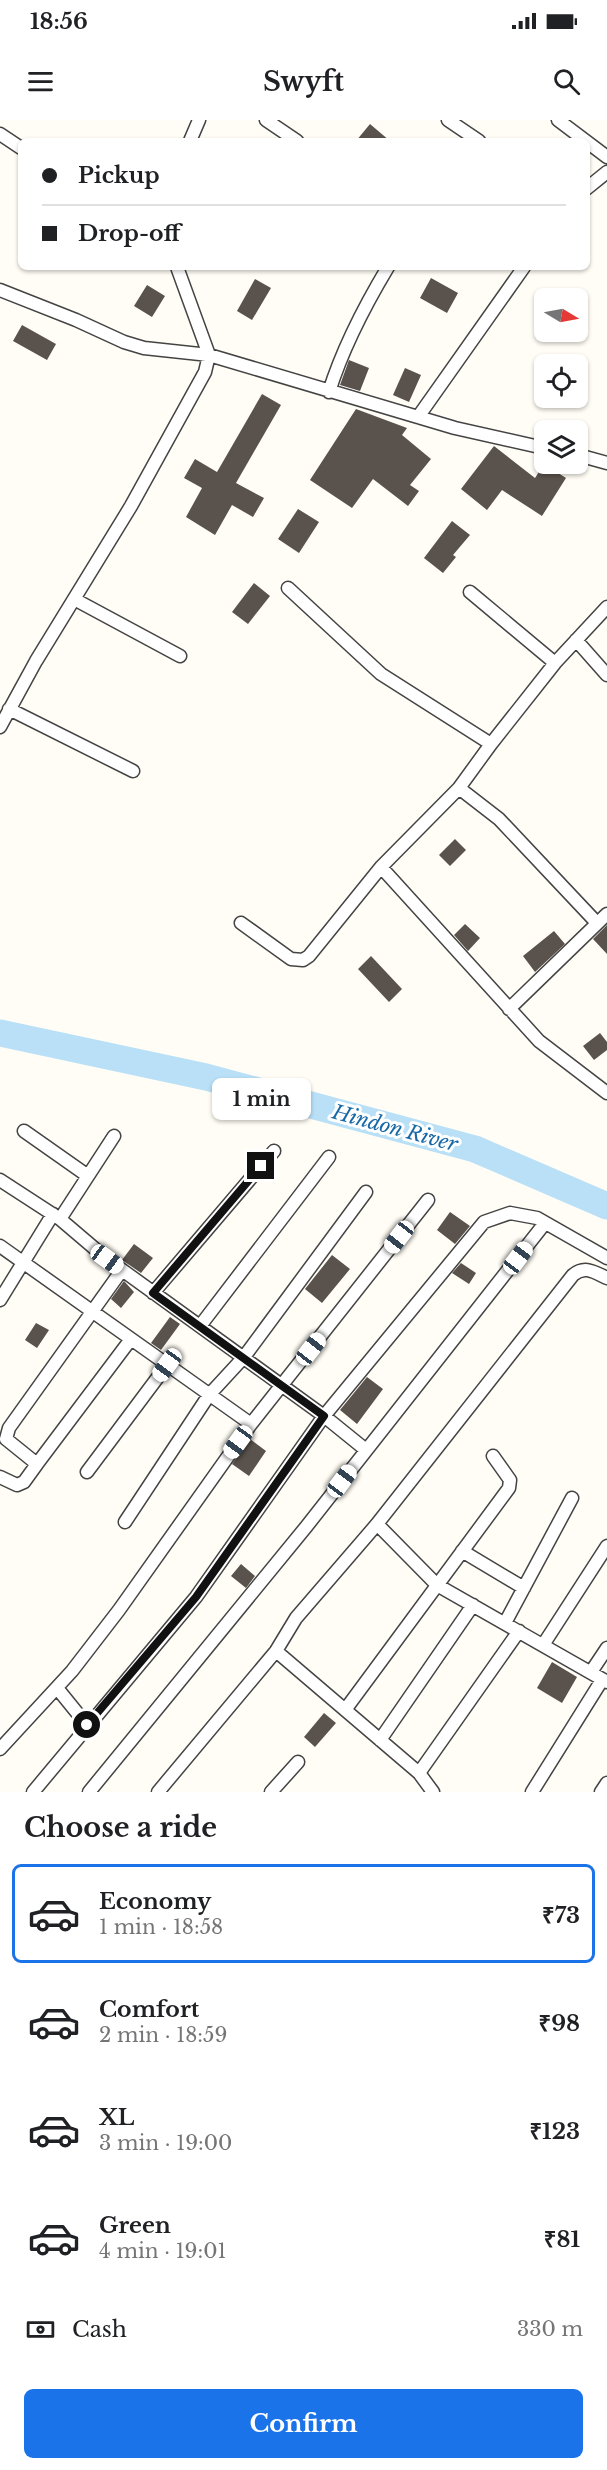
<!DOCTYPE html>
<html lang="en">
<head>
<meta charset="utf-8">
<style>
	body { margin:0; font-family:"Libre Baskerville",serif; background:#f6f6f6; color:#202124; height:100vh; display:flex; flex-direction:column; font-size:22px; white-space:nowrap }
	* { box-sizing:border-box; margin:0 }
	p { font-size:20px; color:#757577 }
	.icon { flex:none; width:33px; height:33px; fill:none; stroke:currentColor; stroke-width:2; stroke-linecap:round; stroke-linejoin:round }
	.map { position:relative; height:1672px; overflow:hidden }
	.details { display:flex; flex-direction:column; background:#fff; flex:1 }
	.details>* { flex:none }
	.hud { position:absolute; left:18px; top:18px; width:572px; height:132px; border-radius:9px; box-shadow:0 2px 4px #0004; display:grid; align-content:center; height:132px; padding:0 24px; background:#fff }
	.needle { width:39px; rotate:100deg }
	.fabs { position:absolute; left:534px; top:168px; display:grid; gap:12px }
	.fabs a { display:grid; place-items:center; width:54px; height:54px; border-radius:9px; background:#fff; box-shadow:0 2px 4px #0004; font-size:30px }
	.end { position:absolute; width:27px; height:27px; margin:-14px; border:8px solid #111; background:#fff; box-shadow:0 0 0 3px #fff }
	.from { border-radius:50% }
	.bubble { position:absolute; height:42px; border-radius:9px; background:#fff; box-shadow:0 2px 4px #0004; font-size:20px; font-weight:700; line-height:42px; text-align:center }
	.car { position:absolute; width:18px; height:36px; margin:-18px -9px; border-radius:8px; box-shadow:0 0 4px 2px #0007; background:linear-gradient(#fff 24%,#345 0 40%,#fff 0 76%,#345 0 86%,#fff 0) }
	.hud b { display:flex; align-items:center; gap:21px; height:57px; font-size:22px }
	.hud b+b { border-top:2px solid #e0e0e0 }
	.hud i { width:15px; height:15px; background:#202124 }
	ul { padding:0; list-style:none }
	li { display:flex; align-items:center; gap:18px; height:99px; margin:0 12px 9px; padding:0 12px; border:3px solid transparent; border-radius:9px }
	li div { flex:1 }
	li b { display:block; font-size:22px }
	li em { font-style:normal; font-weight:700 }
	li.active { border-color:#1a73e8 }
	li>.icon { width:54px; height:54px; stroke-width:1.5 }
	h2 { padding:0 24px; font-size:27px; line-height:72px }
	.pay { display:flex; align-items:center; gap:15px; height:66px; padding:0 24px; font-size:22px }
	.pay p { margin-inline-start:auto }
	.action { display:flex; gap:12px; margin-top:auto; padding:12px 24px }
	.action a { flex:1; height:69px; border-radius:9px; background:#1a73e8; color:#fff; font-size:24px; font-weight:700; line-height:69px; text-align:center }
	.status { display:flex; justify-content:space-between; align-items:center; height:42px; padding:0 30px; background:#fff; direction:ltr }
	.status svg { height:16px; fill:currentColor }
	header { display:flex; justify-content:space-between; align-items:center; height:78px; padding:0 24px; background:#fff; font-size:27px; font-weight:700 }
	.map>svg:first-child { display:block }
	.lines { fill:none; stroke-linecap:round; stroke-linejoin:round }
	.river { stroke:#b9e0f7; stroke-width:27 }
	.building { fill:#5a524d }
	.street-casing { stroke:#444; stroke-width:15 }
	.street { stroke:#fff; stroke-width:12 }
	.route { stroke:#111; stroke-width:8 }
	.labels { text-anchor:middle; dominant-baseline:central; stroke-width:6; stroke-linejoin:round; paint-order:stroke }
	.water-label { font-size:20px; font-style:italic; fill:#1768a6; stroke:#fff }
</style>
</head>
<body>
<div class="status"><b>18:56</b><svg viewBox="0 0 49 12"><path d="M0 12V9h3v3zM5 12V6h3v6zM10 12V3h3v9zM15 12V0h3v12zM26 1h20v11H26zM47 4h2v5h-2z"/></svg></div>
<header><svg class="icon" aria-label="menu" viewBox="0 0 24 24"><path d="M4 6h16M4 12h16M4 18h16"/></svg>Swyft<svg class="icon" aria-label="search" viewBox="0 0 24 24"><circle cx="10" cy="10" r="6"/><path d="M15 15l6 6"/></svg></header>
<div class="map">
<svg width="607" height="1672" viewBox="0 0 607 1672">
	<rect width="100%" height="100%" fill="#fffdf5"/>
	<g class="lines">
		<!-- river -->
		<path class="river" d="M0 913 206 957 475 1029 607 1086"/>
	</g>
	<!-- building -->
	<path class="building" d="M370 4 390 21H356Z
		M431 158 458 173 447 193 420 178Z
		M255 159 271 168 252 200 237 191Z
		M147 165 165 176 152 197 134 186Z
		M22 205 56 224 47 240 13 221Z
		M349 240 369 248 360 271 340 265Z
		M405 248 421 255 409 282 393 275Z
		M262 274 281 285 236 363 264 378 253 397 232 385 215 415 186 397 202 368 184 358 195 339 217 352Z
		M356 289 407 308 402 315 431 339 410 365 419 371 408 386 373 359 352 388 310 360Z
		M494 326 535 358 544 344 566 358 542 396 502 370 487 390 461 369Z
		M298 389 319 402 299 433 278 419Z
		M452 401 470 415 453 435 456 437 443 453 424 438Z
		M254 463 270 476 248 504 232 492Z
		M455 719 466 730 450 746 439 735Z
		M465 804 480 818 468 831 454 815Z
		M607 805V834L593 819Z
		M554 811 565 824 535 852 523 836Z
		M371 836 402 869 389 882 358 849Z
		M600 913 607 922V930L594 940 583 926Z
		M450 1092 470 1106 455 1124 437 1110Z
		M134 1124 153 1138 141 1153 122 1140Z
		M332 1135 350 1149 322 1183 305 1169Z
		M461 1143 476 1153 469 1164 452 1153Z
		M124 1161 134 1172 121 1188 111 1179Z
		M170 1197 180 1204 161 1230 151 1223Z
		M36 1203 49 1210 37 1228 25 1220Z
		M367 1257 383 1269 357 1304 340 1290Z
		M250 1319 266 1331 249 1356 232 1344Z
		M241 1444 255 1456 246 1468 231 1456Z
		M552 1542 577 1557 562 1583 537 1568Z
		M324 1593 336 1603 315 1627 304 1617Z"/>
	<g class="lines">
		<!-- street casing -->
		<g class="street-casing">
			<path id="street" d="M266 0 297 21
				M448 0 479 21
				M558 0 607 37
				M0 14 21 28
				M190 21 199 0
				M586 69 607 52
				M0 170 76 200 124 222 144 228 209 235 455 308 544 328
				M329 272C343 227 364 187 388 147
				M418 297 524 147
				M578 335 607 343
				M288 468 381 554 491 624
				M470 472 555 543
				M74 479 180 536
				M576 520 607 555
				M9 589 133 651
				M0 607 36 541 131 386 205 252 209 235 177 147
				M459 668 499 699 597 803
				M381 747 539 921 607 973
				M241 803 291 839 303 840 309 836 381 747 459 668 491 624 555 543 607 487
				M509 889 607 794
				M24 1011 88 1056
				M0 1060 60 1099 107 1139 324 1296 366 1330
				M60 1099 114 1016
				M0 1126 251 1304
				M122 1150 9 1308 6 1319 37 1344 131 1219
				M153 1173 274 1031
				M0 1180 53 1094
				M200 1206 329 1037
				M87 1352 167 1245
				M0 1357 17 1365 24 1362 37 1344
				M125 1402 209 1275 244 1237 366 1072
				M377 1404 437 1465 607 1562
				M462 1431 524 1468
				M505 1503 572 1378
				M543 1525 607 1426
				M276 1531 419 1653 433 1672
				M591 1552 607 1528
				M57 1568 87 1605
				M345 1590 509 1368 510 1360 493 1336
				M380 1620 473 1485
				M0 1629 72 1551 119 1490 251 1304 428 1080
				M419 1653 519 1511
				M33 1672 196 1477 324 1296 484 1102 510 1093 537 1098 607 1138
				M89 1672 306 1407 545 1103
				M158 1672 276 1531 296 1498 377 1404 573 1155C585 1145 594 1152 607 1158
				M271 1672 298 1642
				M532 1672 602 1560
				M601 1672 607 1663"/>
		</g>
		<!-- street -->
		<use href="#street" class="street"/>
	</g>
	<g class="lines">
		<!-- route -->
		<path class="route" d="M87 1605 196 1477 324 1296 153 1173 261 1046"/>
	</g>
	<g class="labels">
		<!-- water labels -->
		<g class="water-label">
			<text transform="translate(395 1008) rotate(15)">Hindon River</text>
		</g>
	</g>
</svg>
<div class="fabs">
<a><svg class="needle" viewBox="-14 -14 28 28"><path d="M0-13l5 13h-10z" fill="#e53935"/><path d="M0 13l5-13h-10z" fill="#757577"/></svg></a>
<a><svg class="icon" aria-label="locate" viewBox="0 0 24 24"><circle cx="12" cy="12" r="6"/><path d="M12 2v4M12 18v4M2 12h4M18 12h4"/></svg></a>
<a><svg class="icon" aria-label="layers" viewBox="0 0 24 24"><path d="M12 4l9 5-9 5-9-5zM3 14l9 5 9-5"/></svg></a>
</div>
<i class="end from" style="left:87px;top:1605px"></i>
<i class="end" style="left:261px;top:1046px"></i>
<div class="bubble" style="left:212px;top:958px;width:99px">1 min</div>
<i class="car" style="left:399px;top:1117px;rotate:218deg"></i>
<i class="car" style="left:518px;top:1138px;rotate:37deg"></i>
<i class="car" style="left:107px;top:1139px;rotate:126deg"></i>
<i class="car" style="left:311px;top:1229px;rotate:38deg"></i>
<i class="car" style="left:167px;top:1245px;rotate:216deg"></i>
<i class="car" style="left:238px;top:1322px;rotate:216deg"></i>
<i class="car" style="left:342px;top:1361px;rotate:37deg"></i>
<div class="hud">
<b><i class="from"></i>Pickup</b>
<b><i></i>Drop-off</b>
</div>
</div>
<section class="details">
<h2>Choose a ride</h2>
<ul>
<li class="active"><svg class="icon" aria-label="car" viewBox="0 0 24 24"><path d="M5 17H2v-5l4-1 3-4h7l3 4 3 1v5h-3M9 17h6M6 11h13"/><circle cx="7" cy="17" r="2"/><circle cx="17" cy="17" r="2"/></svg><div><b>Economy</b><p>1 min · 18:58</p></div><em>₹73</em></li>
<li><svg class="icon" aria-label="car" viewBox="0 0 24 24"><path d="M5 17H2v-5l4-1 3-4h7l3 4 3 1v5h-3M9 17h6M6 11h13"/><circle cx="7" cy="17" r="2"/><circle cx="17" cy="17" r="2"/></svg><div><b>Comfort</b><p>2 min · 18:59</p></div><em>₹98</em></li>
<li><svg class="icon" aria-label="car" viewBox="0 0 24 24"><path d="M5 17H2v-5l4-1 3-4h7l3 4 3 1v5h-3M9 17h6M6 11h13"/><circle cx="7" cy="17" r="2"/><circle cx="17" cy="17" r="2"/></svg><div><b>XL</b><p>3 min · 19:00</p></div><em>₹123</em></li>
<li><svg class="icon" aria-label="car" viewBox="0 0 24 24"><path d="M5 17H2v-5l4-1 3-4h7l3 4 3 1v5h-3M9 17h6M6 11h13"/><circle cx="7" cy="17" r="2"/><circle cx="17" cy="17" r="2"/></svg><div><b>Green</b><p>4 min · 19:01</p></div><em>₹81</em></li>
</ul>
<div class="pay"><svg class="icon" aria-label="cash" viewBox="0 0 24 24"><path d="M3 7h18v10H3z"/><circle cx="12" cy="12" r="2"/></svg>Cash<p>330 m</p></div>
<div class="action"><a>Confirm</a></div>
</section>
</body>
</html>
